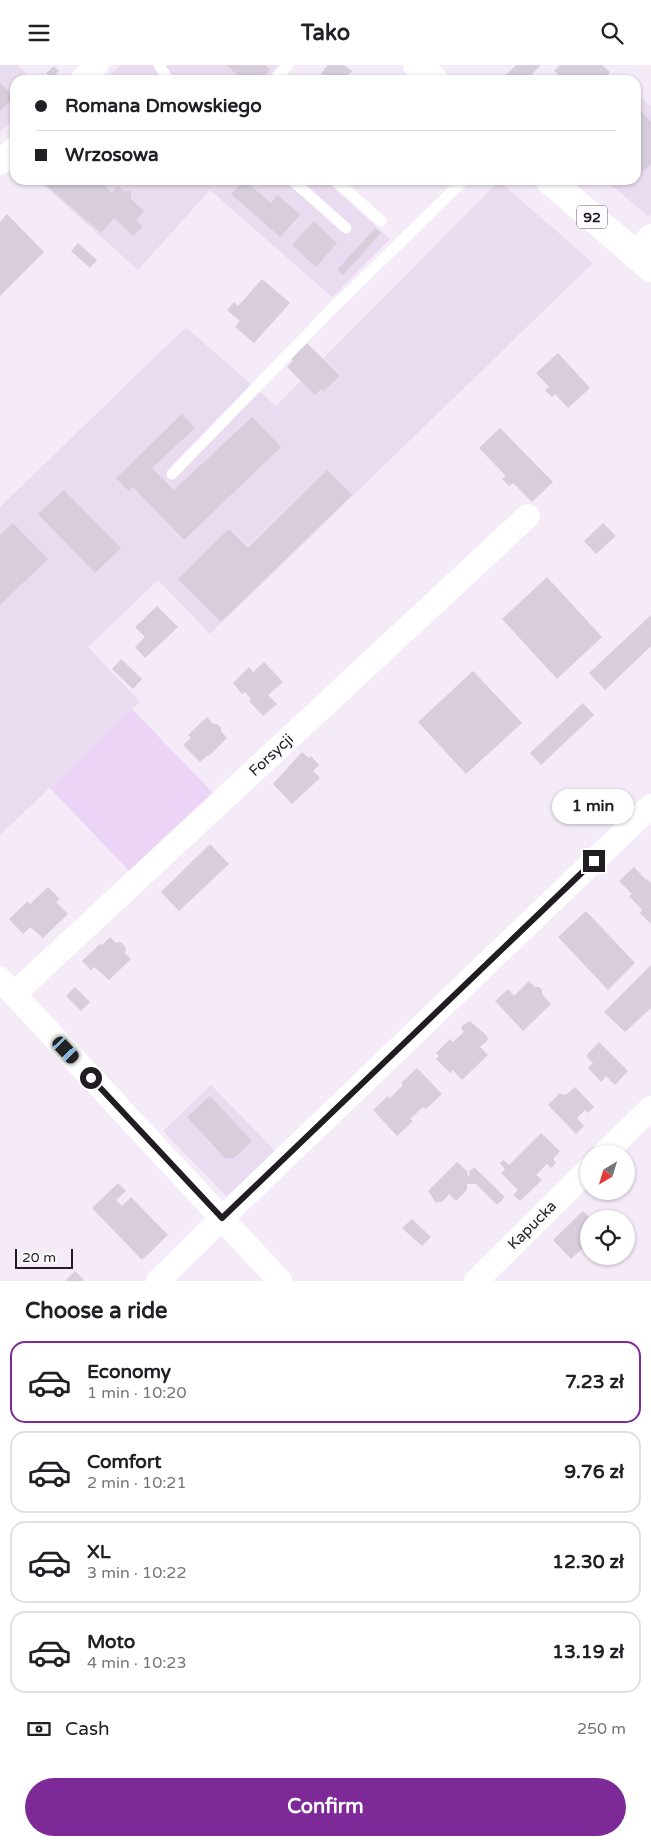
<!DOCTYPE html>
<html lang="en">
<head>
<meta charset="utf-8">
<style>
	body { margin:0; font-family:"Varela Round",sans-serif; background:#f6f6f6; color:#202124; height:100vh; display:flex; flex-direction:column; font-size:19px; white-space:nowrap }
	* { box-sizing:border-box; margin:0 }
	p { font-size:16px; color:#757577 }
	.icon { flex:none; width:28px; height:28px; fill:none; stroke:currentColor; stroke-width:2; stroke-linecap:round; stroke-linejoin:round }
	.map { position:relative; height:1216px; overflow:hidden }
	.drawer { display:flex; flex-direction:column; background:#fff; flex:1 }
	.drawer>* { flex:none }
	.hud { position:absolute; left:10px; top:10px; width:631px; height:110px; border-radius:15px; box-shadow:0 1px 4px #0004; display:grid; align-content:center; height:110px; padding:0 25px; background:#fff }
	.needle { width:32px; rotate:218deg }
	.tools { position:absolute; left:580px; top:1080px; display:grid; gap:10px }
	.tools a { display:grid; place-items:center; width:55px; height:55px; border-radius:50%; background:#fff; box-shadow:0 1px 4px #0004; font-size:25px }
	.scale { position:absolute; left:15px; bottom:12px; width:58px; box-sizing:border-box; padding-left:5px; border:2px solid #201c21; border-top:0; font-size:14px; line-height:18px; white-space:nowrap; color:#201c21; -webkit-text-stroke:4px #fdfbfe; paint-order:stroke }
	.end { position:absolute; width:22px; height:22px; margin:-11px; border:6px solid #201c21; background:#fff; box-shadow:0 0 0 2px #fff }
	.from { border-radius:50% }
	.bubble { position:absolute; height:35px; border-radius:18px; background:#fff; box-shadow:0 1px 4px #0004; font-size:16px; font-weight:700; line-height:35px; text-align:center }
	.car { position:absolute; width:15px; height:30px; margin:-15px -8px; border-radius:6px; box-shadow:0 0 4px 1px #0007; background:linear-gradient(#222 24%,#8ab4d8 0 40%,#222 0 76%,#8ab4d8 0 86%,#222 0) }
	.hud b { display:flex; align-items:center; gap:18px; height:48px; font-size:19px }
	.hud b+b { border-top:1px solid #e0e0e0 }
	.hud i { width:12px; height:12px; background:#202124 }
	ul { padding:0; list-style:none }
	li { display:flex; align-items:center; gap:15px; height:82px; margin:0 10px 8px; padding:0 15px; border:2px solid #e0e0e0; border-radius:15px }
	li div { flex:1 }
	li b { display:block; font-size:19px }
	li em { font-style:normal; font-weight:700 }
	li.on { border-color:#7d2998 }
	li>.icon { width:45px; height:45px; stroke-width:1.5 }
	h2 { padding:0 25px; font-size:22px; line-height:60px }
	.pay { display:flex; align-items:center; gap:12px; height:55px; padding:0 25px; font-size:19px }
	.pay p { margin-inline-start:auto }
	.primary-button { display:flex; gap:10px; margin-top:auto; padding:10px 25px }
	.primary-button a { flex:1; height:58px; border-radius:30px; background:#7d2998; color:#fff; font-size:20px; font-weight:700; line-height:58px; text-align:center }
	header { display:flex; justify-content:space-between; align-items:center; height:65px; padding:0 25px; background:#fff; font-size:22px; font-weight:700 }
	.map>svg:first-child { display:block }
	.built { fill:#eadcf0 }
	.green { fill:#ecd4f6 }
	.building { fill:#d7cddb }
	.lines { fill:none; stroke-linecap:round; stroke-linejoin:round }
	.lane { stroke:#fff; stroke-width:11 }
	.street { stroke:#fff; stroke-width:24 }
	.primary { stroke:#fff; stroke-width:28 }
	.route { stroke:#201c21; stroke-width:6 }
	.labels { text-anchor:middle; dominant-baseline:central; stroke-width:5; stroke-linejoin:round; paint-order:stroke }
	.shield { fill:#fdfbfe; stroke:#625f63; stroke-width:1 }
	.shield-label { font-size:14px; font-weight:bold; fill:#201c21 }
	.street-label { font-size:15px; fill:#201c21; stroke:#fdfbfe }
</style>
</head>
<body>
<header><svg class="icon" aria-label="menu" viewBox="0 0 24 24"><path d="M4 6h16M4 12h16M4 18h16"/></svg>Tako<svg class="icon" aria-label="search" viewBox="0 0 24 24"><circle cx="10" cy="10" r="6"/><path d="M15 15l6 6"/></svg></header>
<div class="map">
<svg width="651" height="1216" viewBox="0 0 651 1216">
	<rect width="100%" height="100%" fill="#f4eaf8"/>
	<!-- built -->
	<path class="built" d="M0 0H18L33 15H15V52L0 67Z
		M121 0H279L266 15H105Z
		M636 29 651 41V148L648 151 605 115H636Z
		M38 115H325L390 174 332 232 210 125 138 205Z
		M499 116 593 198 210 569 158 515 88 582 140 637 0 770V442L186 262 276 341Z
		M211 1020 278 1089 230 1135 163 1066Z"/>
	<!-- green -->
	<path class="green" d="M132 644 213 728 130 807 50 723Z"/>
	<!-- building -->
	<path class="building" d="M226 0H265L270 4 260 15H243Z
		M328 0H344L352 6 344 15H329L321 8Z
		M516 0H541L526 15H510L505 11Z
		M560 0H602L610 7 604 15H565L554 6Z
		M54 1 59 6 51 13 46 8Z
		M0 18 14 32 0 46Z
		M641 46 651 57V99L640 109 636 105V51Z
		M40 115H98L112 127 118 121 124 126H131V134L144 146 136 155 143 161 133 171 114 153 101 168Z
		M244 115 271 138 278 130 300 150 280 172 231 129Z
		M7 149 44 187 0 231V157Z
		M314 156 337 178 316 202 292 180Z
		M375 163 381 168 343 210 337 205Z
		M78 178 97 195 90 203 71 186Z
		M262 214 290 238 254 278 235 262 240 256 227 245 234 237 238 241Z
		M307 278 340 311 324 326 321 324 315 330 287 302 293 296 291 294Z
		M558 288 590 323 568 343 555 329 552 332 545 325 549 322 536 308Z
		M182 349 195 363 152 403 174 425 252 352 281 382 184 475 133 422 129 426 116 413Z
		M500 363 553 417 532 437 513 418 509 421 502 414 506 411 479 383Z
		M327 405 352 430 221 557 178 514 229 464 248 483Z
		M64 425 121 483 95 508 38 449Z
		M13 458 48 494 0 540V470Z
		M603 458 616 471 596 489 584 476Z
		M547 512 602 572 557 614 502 554Z
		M157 541 178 562 145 593 135 582 145 572 135 562Z
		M651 550V581L605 625 589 608Z
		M121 594 142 614 133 624 112 604Z
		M264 597 283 617 268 630 277 639 263 651 249 636 251 634 245 627 242 629 233 618 249 602 253 607Z
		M473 606 522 658 466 709 418 657Z
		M583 638 594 650 541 700 530 688Z
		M207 652 213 659H217L221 663V666L227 673 209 691 208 690 200 697 183 680 191 673 188 670Z
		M302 687 309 693 311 691 319 700 313 706 320 713 292 739 273 719Z
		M210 779 229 799 179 846 161 827Z
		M634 802 646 815 647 814 651 818V859L640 848 642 845 629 831 632 829 619 816Z
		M48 822 60 834 56 837 68 849 43 873 30 862 23 869 9 854 28 836 30 839Z
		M586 846 635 898 608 925 558 872Z
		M110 872 116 878 121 877 126 883 125 888 131 894 109 915 94 902 91 905 82 896 100 879 102 880Z
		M651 900V943L625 967 604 947Z
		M529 916 535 922H539L542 925V929L551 939 523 966 495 936 508 924 514 931Z
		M75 922 90 937 81 946 66 931Z
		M470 956 487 971 488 975 480 982 488 990 462 1015 453 1005 450 1008 436 994 439 991 436 988 450 974 453 977 464 967 461 964 463 960Z
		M599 977 628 1006 615 1020 606 1011 601 1017 588 1003 593 998 586 991Z
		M417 1003 442 1029 426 1044 423 1042 410 1054 413 1056 397 1071 373 1045 388 1031 390 1033 403 1020 401 1018Z
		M575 1022 594 1042 588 1048 585 1045 577 1053 584 1061 576 1069 548 1040 560 1028 562 1030 567 1029Z
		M210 1031 252 1076 234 1093H225L187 1052Z
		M541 1068 560 1086 553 1094 556 1098 551 1103 547 1099 536 1110 542 1115 520 1136 513 1130 518 1125 501 1108 505 1104 500 1098 503 1095 509 1100Z
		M457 1097 467 1106 468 1111 470 1110 469 1107 474 1102 505 1132 497 1140 476 1119H467V1125L456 1136 449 1129 443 1136 436 1138 428 1126Z
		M118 1118 126 1126 116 1135 122 1141 131 1132 168 1170 142 1195 92 1143Z
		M583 1146 591 1154H589V1177L571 1194 553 1175Z
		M412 1154 431 1172 422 1181 402 1163Z
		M75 1206 85 1216H65Z"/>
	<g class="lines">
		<!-- lane -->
		<path class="lane" d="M159 0 168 15
			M274 15 288 0
			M292 115 346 163
			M335 115 381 156
			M172 409 334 242 464 115"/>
		<!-- street -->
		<path class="street" d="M82 15 97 0
			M0 98 15 83
			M634 188 651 171
			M0 914 280 1216
			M14 929 528 451
			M604 1089 651 1043
			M158 1216 222 1153 651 741
			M476 1216 589 1104"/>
		<!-- primary -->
		<path class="primary" d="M417 0 434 15
			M549 115 651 203"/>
	</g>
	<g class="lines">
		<!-- route -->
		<path class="route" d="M91 1013 222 1153 594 796"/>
	</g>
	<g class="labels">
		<!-- shield labels -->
		<rect class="shield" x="577" y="140.5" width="30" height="23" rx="4"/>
		<g class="shield-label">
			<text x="592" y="152">92</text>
		</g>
		<!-- street labels -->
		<g class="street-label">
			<text transform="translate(271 690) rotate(-43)">Forsycji</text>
			<text transform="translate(532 1160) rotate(-45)">Kapucka</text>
		</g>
	</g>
</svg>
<div class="tools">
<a><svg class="needle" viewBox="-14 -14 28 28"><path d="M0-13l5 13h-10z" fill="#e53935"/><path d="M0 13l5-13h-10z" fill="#757577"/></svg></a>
<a><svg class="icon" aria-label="locate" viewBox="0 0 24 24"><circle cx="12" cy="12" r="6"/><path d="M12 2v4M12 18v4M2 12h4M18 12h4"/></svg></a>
</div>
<div class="scale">20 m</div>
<i class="end from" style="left:91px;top:1013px"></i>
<i class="end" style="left:594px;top:796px"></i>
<div class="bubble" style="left:552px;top:724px;width:82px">1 min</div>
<i class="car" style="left:66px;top:985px;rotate:137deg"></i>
<div class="hud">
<b><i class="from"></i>Romana Dmowskiego</b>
<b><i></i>Wrzosowa</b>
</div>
</div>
<section class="drawer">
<h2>Choose a ride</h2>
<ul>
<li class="on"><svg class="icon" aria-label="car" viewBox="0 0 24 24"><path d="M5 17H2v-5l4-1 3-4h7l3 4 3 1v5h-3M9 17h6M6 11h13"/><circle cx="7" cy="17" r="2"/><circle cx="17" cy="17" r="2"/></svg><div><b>Economy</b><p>1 min · 10:20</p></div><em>7.23 zł</em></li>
<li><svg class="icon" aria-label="car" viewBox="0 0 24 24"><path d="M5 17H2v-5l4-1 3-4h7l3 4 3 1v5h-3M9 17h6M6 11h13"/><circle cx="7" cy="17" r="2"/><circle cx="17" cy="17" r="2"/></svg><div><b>Comfort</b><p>2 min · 10:21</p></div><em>9.76 zł</em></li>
<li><svg class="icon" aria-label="car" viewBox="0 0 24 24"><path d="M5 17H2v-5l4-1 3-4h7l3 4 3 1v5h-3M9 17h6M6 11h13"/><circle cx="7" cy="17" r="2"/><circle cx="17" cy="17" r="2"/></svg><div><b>XL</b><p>3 min · 10:22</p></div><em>12.30 zł</em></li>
<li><svg class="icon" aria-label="car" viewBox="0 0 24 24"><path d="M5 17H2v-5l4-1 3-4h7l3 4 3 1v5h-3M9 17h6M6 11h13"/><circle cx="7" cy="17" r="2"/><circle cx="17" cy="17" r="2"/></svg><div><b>Moto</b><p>4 min · 10:23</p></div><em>13.19 zł</em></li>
</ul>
<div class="pay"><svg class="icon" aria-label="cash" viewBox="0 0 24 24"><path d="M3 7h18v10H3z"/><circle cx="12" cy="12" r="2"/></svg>Cash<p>250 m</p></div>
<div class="primary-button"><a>Confirm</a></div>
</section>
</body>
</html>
